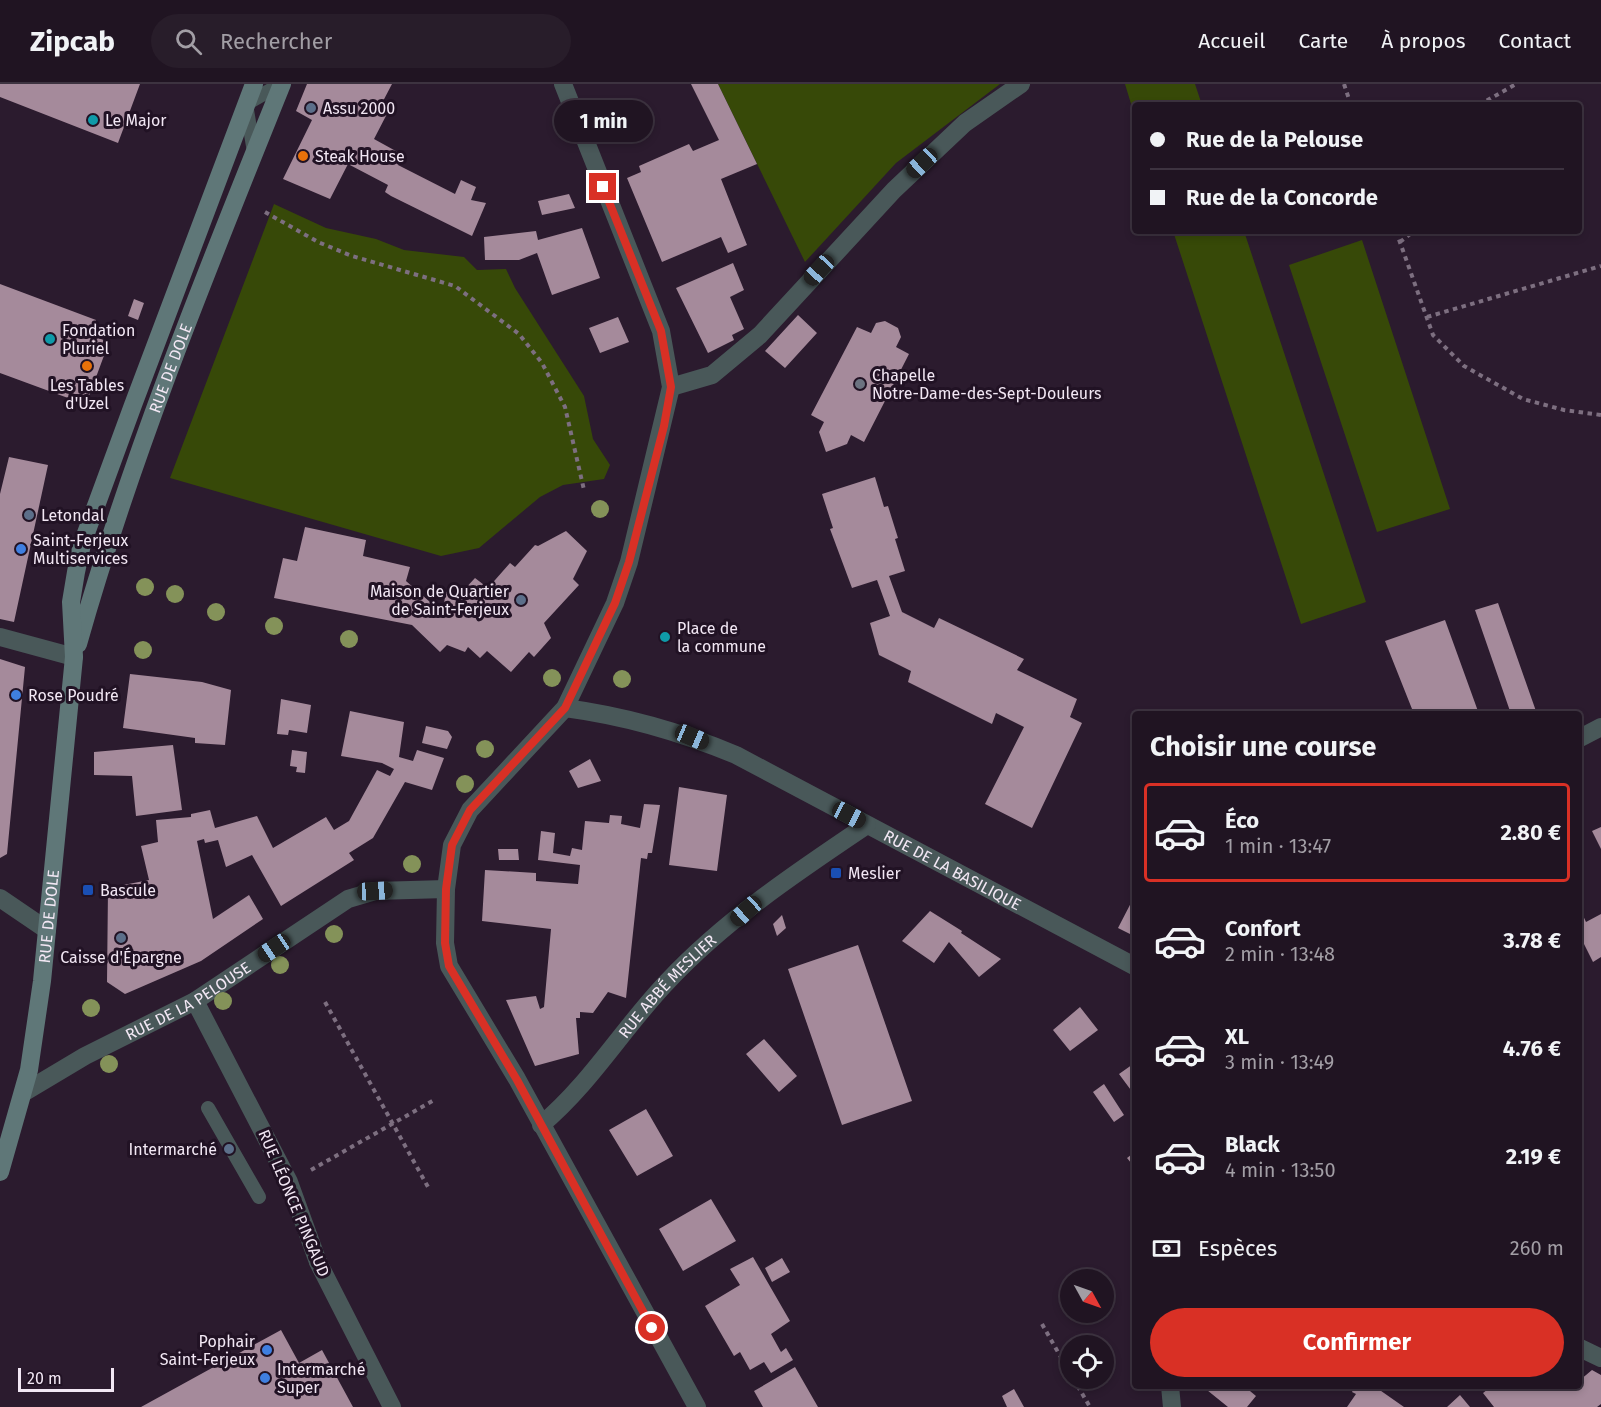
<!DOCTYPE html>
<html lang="fr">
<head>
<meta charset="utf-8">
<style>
	body { margin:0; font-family:"Fira Sans",sans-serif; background:#281d2a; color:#f1f3f6; height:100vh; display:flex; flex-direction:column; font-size:22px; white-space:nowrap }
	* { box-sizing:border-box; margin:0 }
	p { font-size:20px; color:#a29ea5 }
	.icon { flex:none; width:33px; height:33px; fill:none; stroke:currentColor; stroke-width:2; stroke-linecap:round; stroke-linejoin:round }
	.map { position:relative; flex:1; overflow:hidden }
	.sheet { position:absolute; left:1132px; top:627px; width:450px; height:678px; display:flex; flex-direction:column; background:#201422; border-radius:6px; box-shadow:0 3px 9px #0003,0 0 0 2px #3d3340 }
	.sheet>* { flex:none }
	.top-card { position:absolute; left:1132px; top:18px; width:450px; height:132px; border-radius:6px; box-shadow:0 3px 9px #0003,0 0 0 2px #3d3340; display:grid; align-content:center; height:132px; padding:0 18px; background:#201422 }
	.needle { width:39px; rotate:130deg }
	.buttons { position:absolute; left:1060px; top:1185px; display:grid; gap:12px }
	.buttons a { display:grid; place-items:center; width:54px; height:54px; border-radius:50%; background:#201422; box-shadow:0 3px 9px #0003,0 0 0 2px #3d3340; font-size:30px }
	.scale { position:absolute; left:18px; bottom:15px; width:96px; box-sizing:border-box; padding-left:6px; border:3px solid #f2e7f4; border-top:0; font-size:16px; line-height:21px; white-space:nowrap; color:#f2e7f4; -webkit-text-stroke:4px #211224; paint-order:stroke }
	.end { position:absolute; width:27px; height:27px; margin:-14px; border:8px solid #d93025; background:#fff; box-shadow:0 0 0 3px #fff }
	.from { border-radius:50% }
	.bubble { position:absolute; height:42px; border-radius:21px; background:#201422; box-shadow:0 3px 9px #0003,0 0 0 2px #3d3340; font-size:20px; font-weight:700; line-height:42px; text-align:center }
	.car { position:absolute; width:18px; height:36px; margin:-18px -9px; border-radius:8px; box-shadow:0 0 4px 2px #0007; background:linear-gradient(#222 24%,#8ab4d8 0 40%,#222 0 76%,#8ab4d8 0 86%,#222 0) }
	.top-card b { display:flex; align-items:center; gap:21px; height:57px; font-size:22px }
	.top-card b+b { border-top:2px solid #3d3340 }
	.top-card i { width:15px; height:15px; background:#f1f3f6 }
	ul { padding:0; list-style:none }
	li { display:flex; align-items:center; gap:18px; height:99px; margin:0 12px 9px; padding:0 6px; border:3px solid transparent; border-radius:6px }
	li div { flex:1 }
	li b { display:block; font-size:22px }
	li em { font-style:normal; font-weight:700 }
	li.current { border-color:#d93025 }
	li>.icon { width:54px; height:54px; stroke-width:1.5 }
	h2 { padding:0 18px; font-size:27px; line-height:72px }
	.pay { display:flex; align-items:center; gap:15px; height:66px; padding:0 18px; font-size:22px }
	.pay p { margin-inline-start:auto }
	.primary-button { display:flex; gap:12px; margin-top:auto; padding:12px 18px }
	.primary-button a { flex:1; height:69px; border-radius:36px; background:#d93025; color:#fff; font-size:24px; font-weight:700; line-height:69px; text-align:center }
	header { display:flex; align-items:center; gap:36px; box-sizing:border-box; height:84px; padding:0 30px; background:#201422; border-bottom:2px solid #3d3340 }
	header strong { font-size:28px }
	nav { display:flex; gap:33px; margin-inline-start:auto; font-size:21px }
	.search { width:420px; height:54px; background:#281d2a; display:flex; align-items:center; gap:15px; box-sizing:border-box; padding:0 21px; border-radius:33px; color:#a29ea5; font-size:22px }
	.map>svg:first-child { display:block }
	.green { fill:#374908 }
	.building { fill:#a58a9b }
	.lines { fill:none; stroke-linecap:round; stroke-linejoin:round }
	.path { stroke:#7d6f80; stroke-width:4; stroke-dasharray:4.5 4.5; stroke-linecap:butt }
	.service { stroke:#495859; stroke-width:14 }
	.pedestrian { stroke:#495859; stroke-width:18 }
	.minor { stroke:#495859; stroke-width:18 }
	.secondary { stroke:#5f7778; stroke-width:18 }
	.tree { fill:#849259 }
	.route { stroke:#d93025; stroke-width:8 }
	.service-dot { fill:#5c6f8a; stroke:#211224; stroke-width:2 }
	.culture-dot { fill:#0f9aa8; stroke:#211224; stroke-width:2 }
	.food-dot { fill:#e8710a; stroke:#211224; stroke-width:2 }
	.worship-dot { fill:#6b7280; stroke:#211224; stroke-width:2 }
	.shop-dot { fill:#3f7fe0; stroke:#211224; stroke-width:2 }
	.transit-dot { fill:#1a4fb4; stroke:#211224; stroke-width:2 }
	.labels { text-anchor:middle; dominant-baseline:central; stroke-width:6; stroke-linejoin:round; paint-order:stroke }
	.poi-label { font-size:16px; fill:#f2e7f4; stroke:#211224; text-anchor:start }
	.street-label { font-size:16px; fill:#f2e7f4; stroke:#211224 }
</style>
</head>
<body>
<header>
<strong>Zipcab</strong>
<div class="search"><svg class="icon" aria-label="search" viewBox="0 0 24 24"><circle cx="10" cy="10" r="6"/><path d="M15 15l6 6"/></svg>Rechercher</div>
<nav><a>Accueil</a><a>Carte</a><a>À propos</a><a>Contact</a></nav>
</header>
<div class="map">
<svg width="1601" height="1323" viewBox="0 0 1601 1323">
	<rect width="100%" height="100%" fill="#2b1b2e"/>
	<!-- green -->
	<path class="green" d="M718 0H1000L896 79 805 178Z
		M1125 0H1195L1202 21H1136L1135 33Z
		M274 120 326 144 376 155 404 166 464 173 477 186 506 185 515 204 584 312 593 355 610 381 604 395 563 401 540 413 479 464 441 472 170 394Z
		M1173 147H1244L1366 518 1301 540Z
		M1362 156 1450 425 1377 448 1289 181Z"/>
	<!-- building -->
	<path class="building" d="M0 0H140L118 59 0 13Z
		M307 0H392L381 21 389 26 374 55 403 71 398 81 455 110 461 96 476 103 471 116 486 119 472 152 391 112 385 108 388 101 348 80 330 115 283 95 312 36 296 27Z
		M691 0H718L757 80 721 95 747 161 728 169 721 153 662 178 627 94 641 88 639 82 689 60 693 67 719 56Z
		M569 110 575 124 542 131 538 117Z
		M582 144 600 194 552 211 537 169 519 176H485L484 153 536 147 538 156Z
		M733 179 744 206 730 213 744 245 732 251 734 256 708 269 676 204Z
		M0 200 96 236 90 251 109 258 88 315 69 308 68 314 0 289Z
		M134 215 144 219 138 236 128 232Z
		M798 231 817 249 785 284 765 267Z
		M618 233 629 258 600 269 589 244Z
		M885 237 898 244 901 253 896 263 909 270 864 358 851 351 847 360 826 368 819 348 824 338 811 331 857 243 871 249 876 239Z
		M9 373 48 381 14 538 0 535V410Z
		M875 393 884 423 888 422 898 454 895 455 905 487 889 492 902 528 934 544 939 534 1024 575 1017 586 1077 615 1070 633 1082 639 1032 744 985 720 1024 643 996 629 992 640 908 598 911 587 879 571 870 539 890 532 877 496 852 504 830 445 833 444 822 410Z
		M305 443 366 456 363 472 410 483 406 497 446 532 450 528 444 519 446 508 456 505 462 508 475 494 488 504 510 479 515 483 535 461 538 462 566 447 587 467 573 495 579 501 544 539 551 554 534 573 529 568 511 588 487 567 480 574 468 563 465 568 447 561 440 568 412 541 274 514 283 474 297 477Z
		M1498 519 1537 630H1511L1475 526Z
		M1445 536 1479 630H1414L1385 557Z
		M0 575 25 583 7 770 0 774Z
		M130 590 202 598 231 606 225 661 195 659V654L123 644Z
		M281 615 311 621 307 649 289 646 288 651 277 650Z
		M350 627 404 638 399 673 413 677 417 666 444 674 432 706 405 698 373 754 349 769 354 776 281 822 252 771 226 783 218 756 205 759 204 755 197 757 213 835 249 811 263 835 201 877 125 910 107 898 108 804 149 796 141 762 158 758 156 736 191 733V730L210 726 215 744 257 732 273 764 326 733 334 746 349 737 377 686 390 692 394 685 382 679 341 672Z
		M426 642 448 647 452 653 447 665 422 659Z
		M173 661 182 726 136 732 132 692 94 691V668Z
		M292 666 307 668 305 689 296 688 297 683 290 682Z
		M590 675 601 697 578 704 569 687Z
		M679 703 727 711 717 787 669 781Z
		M644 720 660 721 652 769H648L647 775 641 774 626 914 608 908 593 929 580 928V934H576L579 970 535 982 506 916 536 912 540 925 544 923 551 845 482 837 485 786 536 789V797L578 800 580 781 538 776 541 747 555 749 553 769 570 772 572 764 582 766 585 737 609 739 610 731 622 732 621 740 640 744Z
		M1601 743V765L1592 747Z
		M498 765H518L519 776H499Z
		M1133 815 1136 816V853L1118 844Z
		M1580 825 1586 838 1601 830V873L1593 878 1580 852Z
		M930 827 962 847 961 849 1001 875 979 893 949 858 934 879 902 857Z
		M782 831 786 844 777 852 773 840Z
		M858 861 912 1017 842 1041 788 885Z
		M1080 923 1098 946 1070 967 1053 946Z
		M764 955 797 992 779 1008 746 970Z
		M1136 978V1013L1119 990Z
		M1104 1000 1124 1031 1114 1038 1093 1008Z
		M646 1025 673 1072 637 1092 609 1046Z
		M1136 1067V1085L1127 1074Z
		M711 1115 736 1157 683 1187 659 1145Z
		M753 1173 790 1237 771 1250 781 1268 786 1264 793 1276 771 1289 764 1278 750 1286 740 1268 734 1272 705 1222 740 1201 730 1185Z
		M782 1174 790 1188 772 1198 765 1184Z
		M281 1246 299 1279 322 1266 353 1323H141Z
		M795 1283 818 1323H763L754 1307Z
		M1592 1286 1601 1291V1320L1597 1323H1494L1483 1309 1492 1302H1566L1568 1305 1580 1302V1296Z
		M1202 1302H1244L1256 1312 1247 1323H1228Z
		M1355 1302H1374L1404 1323H1347L1356 1310 1352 1308Z
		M1014 1305 1024 1323H1007L1002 1312Z
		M1460 1311 1470 1323H1447Z"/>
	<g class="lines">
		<!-- path -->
		<path class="path" d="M1344 0 1351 21
			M1479 21 1516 0
			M265 128 318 158 352 172 455 202 519 250 542 279 565 323 584 406
			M1396 147 1433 251 1464 282 1523 315 1564 326 1601 331
			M1400 158 1414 147
			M1427 233 1601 182
			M325 918 428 1103
			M311 1086 436 1015
			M1042 1240 1071 1291
			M1073 1294 1090 1323"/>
		<!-- service -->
		<path class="service" d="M254 68 246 20 281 0
			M208 1024 259 1113"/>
		<!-- pedestrian -->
		<path class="pedestrian" d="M195 917 289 1098 318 1178"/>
		<!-- minor -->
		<g class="minor">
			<path d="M563 0 661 247 671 303 629 478 615 519 565 624 470 726 452 761 446 805 445 859 449 882 517 995 697 1323"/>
			<path d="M671 303 712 291 760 251 894 106 965 39 1021 0"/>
			<path d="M0 553 74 573"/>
			<path id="s1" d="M565 624C625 632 681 648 736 671L1136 883"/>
			<path d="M1580 654 1601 643"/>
			<path d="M0 814 47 846"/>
			<path id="s2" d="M23 1009 85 972 195 917 348 815 375 807 446 805"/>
			<path id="s3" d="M541 1041C591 999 623 944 667 898 725 836 797 788 867 741"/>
			<path d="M318 1178 392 1323"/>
			<path d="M1580 1264 1601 1274"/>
			<path d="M1170 1302 1172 1323"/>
		</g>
		<!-- secondary -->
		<g class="secondary">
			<path id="s4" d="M78 560C132 369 208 184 282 0"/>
			<path id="s5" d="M0 1088 29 986 42 897 74 573 71 518 76 488 82 460 133 321 254 0"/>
		</g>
	</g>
	<!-- trees -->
	<g class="tree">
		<circle cx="600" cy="425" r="9"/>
		<circle cx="145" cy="503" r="9"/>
		<circle cx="175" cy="510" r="9"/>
		<circle cx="216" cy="528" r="9"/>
		<circle cx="274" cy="542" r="9"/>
		<circle cx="349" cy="555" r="9"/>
		<circle cx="143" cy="566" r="9"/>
		<circle cx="552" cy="594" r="9"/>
		<circle cx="622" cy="595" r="9"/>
		<circle cx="485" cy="665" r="9"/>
		<circle cx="465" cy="700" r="9"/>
		<circle cx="412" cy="780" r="9"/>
		<circle cx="334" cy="850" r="9"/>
		<circle cx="280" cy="881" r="9"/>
		<circle cx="223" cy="917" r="9"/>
		<circle cx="91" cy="924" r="9"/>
		<circle cx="109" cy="980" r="9"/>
	</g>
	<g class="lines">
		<!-- route -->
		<path class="route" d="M603 103 661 247 671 303 664 342 629 478 615 519 565 624 470 726 452 761 446 805 445 859 449 882 517 996 652 1244"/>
	</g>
	<!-- markers -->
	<g class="service-dot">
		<circle cx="311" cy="24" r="6"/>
		<circle cx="29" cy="431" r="6"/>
		<circle cx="521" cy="516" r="6"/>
		<circle cx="121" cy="854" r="6"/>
		<circle cx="229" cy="1065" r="6"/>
	</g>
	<g class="culture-dot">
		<circle cx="93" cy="36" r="6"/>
		<circle cx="50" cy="255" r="6"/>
		<circle cx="665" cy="553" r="6"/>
	</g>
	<g class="food-dot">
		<circle cx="303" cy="72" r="6"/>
		<circle cx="87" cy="282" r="6"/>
	</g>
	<circle class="worship-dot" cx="860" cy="300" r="6"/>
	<g class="shop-dot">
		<circle cx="21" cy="465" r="6"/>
		<circle cx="16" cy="611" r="6"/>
		<circle cx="267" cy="1266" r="6"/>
		<circle cx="265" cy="1294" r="6"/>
	</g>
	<g class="transit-dot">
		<rect x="830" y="783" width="12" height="12" rx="3"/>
		<rect x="82" y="800" width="12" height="12" rx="3"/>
	</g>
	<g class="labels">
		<!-- poi labels -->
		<g class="poi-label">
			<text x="323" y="24">Assu 2000</text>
			<text x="105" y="36">Le Major</text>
			<text x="315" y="72">Steak House</text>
			<text x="62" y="246">Fondation<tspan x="62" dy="18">Pluriel</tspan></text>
			<text x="872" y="291">Chapelle<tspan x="872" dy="18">Notre-Dame-des-Sept-Douleurs</tspan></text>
			<text x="87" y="301" text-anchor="middle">Les Tables<tspan x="87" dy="18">d'Uzel</tspan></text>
			<text x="41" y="431">Letondal</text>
			<text x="33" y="456">Saint-Ferjeux<tspan x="33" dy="18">Multiservices</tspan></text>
			<text x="509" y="507" text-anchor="end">Maison de Quartier<tspan x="509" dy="18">de Saint-Ferjeux</tspan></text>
			<text x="677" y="544">Place de<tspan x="677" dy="18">la commune</tspan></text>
			<text x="28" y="611">Rose Poudré</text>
			<text x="848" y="789">Meslier</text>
			<text x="100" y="806">Bascule</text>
			<text x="121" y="873" text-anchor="middle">Caisse d'Épargne</text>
			<text x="217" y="1065" text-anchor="end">Intermarché</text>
			<text x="255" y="1257" text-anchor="end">Pophair<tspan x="255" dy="18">Saint-Ferjeux</tspan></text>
			<text x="277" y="1285">Intermarché<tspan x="277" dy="18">Super</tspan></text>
		</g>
		<!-- street labels -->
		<g class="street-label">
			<text stroke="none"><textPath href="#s4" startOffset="291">RUE DE DOLE</textPath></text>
			<text stroke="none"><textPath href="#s1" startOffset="423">RUE DE LA BASILIQUE</textPath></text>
			<text stroke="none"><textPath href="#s5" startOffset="261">RUE DE DOLE</textPath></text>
			<text stroke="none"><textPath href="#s3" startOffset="188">RUE ABBÉ MESLIER</textPath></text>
			<text stroke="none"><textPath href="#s2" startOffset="189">RUE DE LA PELOUSE</textPath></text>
			<text transform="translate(294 1119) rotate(67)">RUE LÉONCE PINGAUD</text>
		</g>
	</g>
</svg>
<div class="buttons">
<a><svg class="needle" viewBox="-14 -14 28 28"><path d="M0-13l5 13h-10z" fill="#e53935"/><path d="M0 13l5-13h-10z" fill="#a29ea5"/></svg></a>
<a><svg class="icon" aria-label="locate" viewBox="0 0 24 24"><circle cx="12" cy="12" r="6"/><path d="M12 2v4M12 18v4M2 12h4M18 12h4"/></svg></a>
</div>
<div class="scale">20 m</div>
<i class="end from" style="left:652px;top:1244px"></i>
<i class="end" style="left:603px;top:103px"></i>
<div class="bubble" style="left:554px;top:16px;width:99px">1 min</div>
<i class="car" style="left:922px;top:79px;rotate:227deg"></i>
<i class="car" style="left:819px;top:186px;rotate:223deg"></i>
<i class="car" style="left:692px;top:653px;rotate:113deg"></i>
<i class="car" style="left:849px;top:731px;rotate:118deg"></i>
<i class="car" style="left:375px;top:807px;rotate:87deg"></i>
<i class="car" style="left:746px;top:827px;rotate:228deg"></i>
<i class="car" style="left:274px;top:864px;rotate:236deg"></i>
<div class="top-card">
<b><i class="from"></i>Rue de la Pelouse</b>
<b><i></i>Rue de la Concorde</b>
</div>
<section class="sheet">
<h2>Choisir une course</h2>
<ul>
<li class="current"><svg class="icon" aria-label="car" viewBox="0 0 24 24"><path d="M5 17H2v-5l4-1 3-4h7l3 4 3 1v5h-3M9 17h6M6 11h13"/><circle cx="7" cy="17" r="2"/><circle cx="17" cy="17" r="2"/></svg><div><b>Éco</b><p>1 min · 13:47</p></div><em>2.80 €</em></li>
<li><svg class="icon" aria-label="car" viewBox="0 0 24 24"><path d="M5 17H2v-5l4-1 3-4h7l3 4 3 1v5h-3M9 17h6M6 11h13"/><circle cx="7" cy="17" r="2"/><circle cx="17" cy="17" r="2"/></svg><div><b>Confort</b><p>2 min · 13:48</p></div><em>3.78 €</em></li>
<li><svg class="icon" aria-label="car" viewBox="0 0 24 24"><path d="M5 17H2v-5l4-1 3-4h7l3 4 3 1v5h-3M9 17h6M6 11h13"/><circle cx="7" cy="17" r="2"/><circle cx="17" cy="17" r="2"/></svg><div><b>XL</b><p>3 min · 13:49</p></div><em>4.76 €</em></li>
<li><svg class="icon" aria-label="car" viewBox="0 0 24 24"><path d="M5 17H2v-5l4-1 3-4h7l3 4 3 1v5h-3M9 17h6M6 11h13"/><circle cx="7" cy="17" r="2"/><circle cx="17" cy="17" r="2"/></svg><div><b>Black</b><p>4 min · 13:50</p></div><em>2.19 €</em></li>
</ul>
<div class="pay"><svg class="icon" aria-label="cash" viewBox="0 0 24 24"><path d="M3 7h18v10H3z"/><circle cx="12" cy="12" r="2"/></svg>Espèces<p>260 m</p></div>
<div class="primary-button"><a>Confirmer</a></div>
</section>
</div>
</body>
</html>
